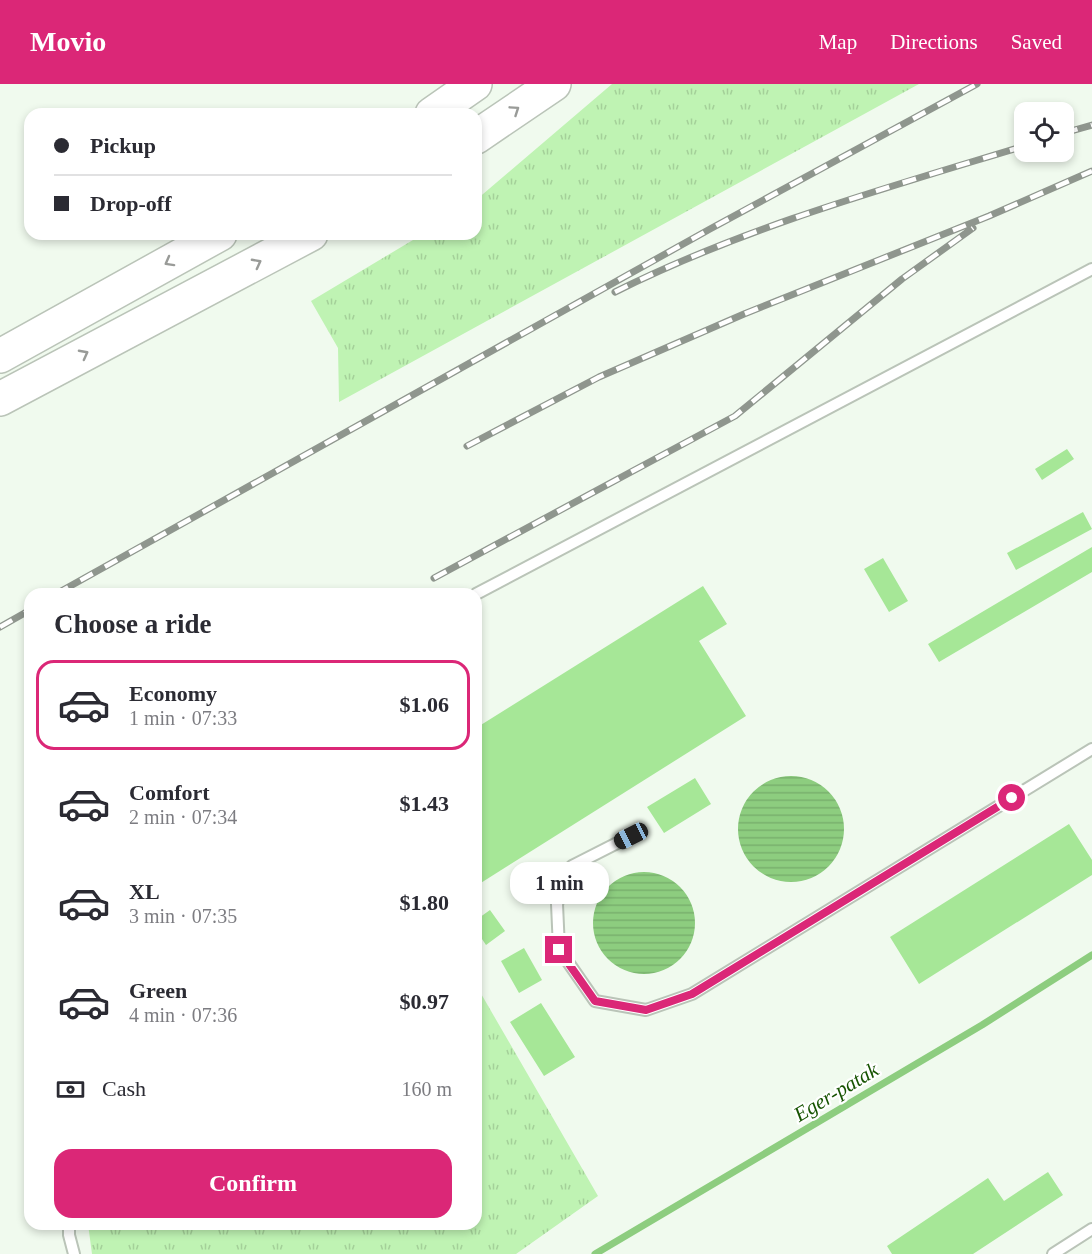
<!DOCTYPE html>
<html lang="en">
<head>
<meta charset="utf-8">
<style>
	body { margin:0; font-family:"Times New Roman",serif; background:#f7f7f7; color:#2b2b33; height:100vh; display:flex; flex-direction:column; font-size:22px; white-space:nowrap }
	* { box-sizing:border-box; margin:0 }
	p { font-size:20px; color:#7c7c81 }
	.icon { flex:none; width:33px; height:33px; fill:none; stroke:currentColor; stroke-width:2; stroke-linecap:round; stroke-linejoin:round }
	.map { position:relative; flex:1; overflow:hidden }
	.sheet { position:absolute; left:24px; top:504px; width:458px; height:642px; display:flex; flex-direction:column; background:#fff; border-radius:18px; box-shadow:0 3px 9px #0003 }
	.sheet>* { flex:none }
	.top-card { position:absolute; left:24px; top:24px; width:458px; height:132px; border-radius:18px; box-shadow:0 3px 9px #0003; display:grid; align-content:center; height:132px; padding:0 30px; background:#fff }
	.controls { position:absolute; left:1014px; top:18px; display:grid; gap:12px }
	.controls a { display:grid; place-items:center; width:60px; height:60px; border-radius:12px; background:#fff; box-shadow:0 3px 9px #0003; font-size:30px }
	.end { position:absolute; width:27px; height:27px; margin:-14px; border:8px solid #db2777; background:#fff; box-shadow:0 0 0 3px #fff }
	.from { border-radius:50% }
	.bubble { position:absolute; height:42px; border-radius:18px; background:#fff; box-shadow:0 3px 9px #0003; font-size:20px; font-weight:600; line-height:42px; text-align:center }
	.car { position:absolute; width:18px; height:36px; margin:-18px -9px; border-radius:8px; box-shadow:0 0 4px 2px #0007; background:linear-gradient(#222 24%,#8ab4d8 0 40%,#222 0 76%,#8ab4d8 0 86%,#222 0) }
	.top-card b { display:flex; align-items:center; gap:21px; height:57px; font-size:22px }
	.top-card b+b { border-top:2px solid #e1e1e2 }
	.top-card i { width:15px; height:15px; background:#2b2b33 }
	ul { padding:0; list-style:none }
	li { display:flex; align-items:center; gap:18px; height:90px; margin:0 12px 9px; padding:0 18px; border:3px solid transparent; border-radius:18px }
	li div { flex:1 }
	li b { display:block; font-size:22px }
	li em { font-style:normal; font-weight:600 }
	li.current { border-color:#db2777 }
	li>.icon { width:54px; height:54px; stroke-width:1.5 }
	h2 { padding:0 30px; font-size:27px; line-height:72px }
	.pay { display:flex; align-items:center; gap:15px; height:66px; padding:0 30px; font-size:22px }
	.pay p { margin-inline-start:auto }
	.primary-button { display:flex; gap:12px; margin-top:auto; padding:12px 30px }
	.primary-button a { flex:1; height:69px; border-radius:18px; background:#db2777; color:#fff; font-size:24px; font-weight:600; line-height:69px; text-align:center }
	header { display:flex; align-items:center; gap:36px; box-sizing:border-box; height:84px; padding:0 30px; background:#db2777; color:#fff }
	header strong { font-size:28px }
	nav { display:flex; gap:33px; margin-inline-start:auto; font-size:21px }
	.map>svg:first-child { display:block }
	.grass { fill:url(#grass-tufts) }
	.water { fill:url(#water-rules) }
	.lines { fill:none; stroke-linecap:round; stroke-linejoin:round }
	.stream { stroke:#8dcd7f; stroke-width:7 }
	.building { fill:#a6e797 }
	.lane-casing { stroke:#bac4b8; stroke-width:14 }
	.highway-casing { stroke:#bac4b8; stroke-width:36 }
	.lane { stroke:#fff; stroke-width:10 }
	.highway { stroke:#fff; stroke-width:33 }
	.rail-casing { stroke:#8f968e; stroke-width:7 }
	.rail { stroke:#fff; stroke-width:4.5; stroke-dasharray:14; stroke-linecap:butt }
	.oneway { stroke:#999b98 }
	.route { stroke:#db2777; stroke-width:8 }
	.labels { text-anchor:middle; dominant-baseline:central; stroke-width:4.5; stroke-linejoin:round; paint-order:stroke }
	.water-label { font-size:21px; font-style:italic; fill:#175402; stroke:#fff }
</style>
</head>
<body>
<header>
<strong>Movio</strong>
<nav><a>Map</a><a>Directions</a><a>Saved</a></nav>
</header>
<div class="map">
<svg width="1092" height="1170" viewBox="0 0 1092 1170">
	<defs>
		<pattern id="grass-tufts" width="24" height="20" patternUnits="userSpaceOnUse" patternTransform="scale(1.5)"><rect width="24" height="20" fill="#bff3b3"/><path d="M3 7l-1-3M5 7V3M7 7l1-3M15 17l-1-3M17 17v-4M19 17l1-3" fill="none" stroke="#a4d099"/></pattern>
		<pattern id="water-rules" width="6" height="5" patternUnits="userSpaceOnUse" patternTransform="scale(1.5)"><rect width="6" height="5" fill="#8dcd7f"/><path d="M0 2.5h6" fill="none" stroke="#79b06d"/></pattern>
	</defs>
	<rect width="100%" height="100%" fill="#f0faee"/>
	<!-- grass -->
	<path class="grass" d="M612 0H919L339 318 338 264 311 217 423 150H476V116Z
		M476 901 598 1112 516 1170H92L88 1140H476Z"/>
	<!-- water -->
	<path class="water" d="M738 745a53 53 0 1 1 106 0a53 53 0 1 1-106 0Z
		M593 839a51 51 0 1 1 102 0a51 51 0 1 1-102 0Z"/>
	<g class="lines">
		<!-- stream -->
		<path class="stream" d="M595 1170 982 941 1092 871"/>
	</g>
	<!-- building -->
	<path class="building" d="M1067 365 1074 375 1042 396 1035 385Z
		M1083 428 1092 445 1016 486 1007 469Z
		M1092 463V488L939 578 928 560Z
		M883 474 908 517 889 528 864 485Z
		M703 502 727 540 699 557 746 632 476 802V644Z
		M695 694 711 720 664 749 647 723Z
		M1069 740 1092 776V791L919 900 890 853Z
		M490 826 505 847 486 861 476 846V836Z
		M524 864 542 896 519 909 501 877Z
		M541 919 575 973 544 992 510 938Z
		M1048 1088 1063 1111 973 1170H892L887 1162 988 1094 1004 1117Z"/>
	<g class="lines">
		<!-- lane casing -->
		<g class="lane-casing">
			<path id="lane" d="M476 510 1092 185
				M631 752 572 782 557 820 559 865 595 917 646 926 692 910 1092 665
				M69 1140V1151L74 1170
				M1053 1170 1092 1145"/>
		</g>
		<!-- highway casing -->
		<g class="highway-casing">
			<path id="highway" d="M432 30 475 0
				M476 53 554 0
				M0 272 220 150
				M0 315 311 150"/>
		</g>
		<!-- lane -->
		<use href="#lane" class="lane"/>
		<!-- highway -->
		<use href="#highway" class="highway"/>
		<!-- rail casing -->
		<g class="rail-casing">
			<path id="rail" d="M1064 49 1092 41
				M615 208C745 143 886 104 1024 62
				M467 362 599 293 744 230 989 132 1092 87
				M434 494 735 332 902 195 973 144
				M56 510 710 145 977 0
				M0 543 30 526"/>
		</g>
		<!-- rail -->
		<use href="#rail" class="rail"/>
	</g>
	<!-- one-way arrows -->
	<defs><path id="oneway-chevron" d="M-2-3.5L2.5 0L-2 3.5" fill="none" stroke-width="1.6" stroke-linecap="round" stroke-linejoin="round" transform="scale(1.5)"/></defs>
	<g class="oneway">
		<use href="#oneway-chevron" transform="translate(515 26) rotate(-34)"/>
		<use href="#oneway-chevron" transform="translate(169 178) rotate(151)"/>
		<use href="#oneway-chevron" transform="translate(257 179) rotate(-28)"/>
		<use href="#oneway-chevron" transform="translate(84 270) rotate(-28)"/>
	</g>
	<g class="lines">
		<!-- route -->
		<path class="route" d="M559 866 595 917 646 926 692 910 1012 714"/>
	</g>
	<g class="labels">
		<!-- water labels -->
		<g class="water-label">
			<text transform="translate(836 1008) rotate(-31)">Eger-patak</text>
		</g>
	</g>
</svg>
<div class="controls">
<a><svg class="icon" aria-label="locate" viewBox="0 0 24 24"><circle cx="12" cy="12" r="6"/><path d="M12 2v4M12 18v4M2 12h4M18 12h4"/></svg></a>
</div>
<i class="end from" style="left:1012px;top:714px"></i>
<i class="end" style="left:559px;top:866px"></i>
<div class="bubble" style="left:510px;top:778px;width:99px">1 min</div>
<i class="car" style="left:631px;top:752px;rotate:243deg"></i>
<div class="top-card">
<b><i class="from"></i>Pickup</b>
<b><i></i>Drop-off</b>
</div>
<section class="sheet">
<h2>Choose a ride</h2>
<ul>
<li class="current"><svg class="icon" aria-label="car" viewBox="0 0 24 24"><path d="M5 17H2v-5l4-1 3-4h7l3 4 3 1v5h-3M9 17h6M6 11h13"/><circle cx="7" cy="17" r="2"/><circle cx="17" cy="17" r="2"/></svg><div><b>Economy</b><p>1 min · 07:33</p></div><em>$1.06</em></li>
<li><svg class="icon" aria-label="car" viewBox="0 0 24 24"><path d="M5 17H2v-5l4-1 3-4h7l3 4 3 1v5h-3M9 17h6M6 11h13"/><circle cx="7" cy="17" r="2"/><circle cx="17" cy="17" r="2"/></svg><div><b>Comfort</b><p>2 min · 07:34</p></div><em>$1.43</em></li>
<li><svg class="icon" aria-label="car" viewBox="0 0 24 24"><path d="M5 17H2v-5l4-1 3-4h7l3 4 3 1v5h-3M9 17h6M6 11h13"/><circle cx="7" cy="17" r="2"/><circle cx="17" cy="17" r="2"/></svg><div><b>XL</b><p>3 min · 07:35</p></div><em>$1.80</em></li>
<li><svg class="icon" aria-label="car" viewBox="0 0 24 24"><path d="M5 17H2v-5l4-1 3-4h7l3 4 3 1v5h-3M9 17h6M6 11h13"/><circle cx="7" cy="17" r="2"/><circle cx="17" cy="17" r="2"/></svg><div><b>Green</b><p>4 min · 07:36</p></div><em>$0.97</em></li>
</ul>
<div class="pay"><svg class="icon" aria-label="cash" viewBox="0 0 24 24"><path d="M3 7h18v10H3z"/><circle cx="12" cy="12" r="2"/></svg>Cash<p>160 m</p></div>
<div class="primary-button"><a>Confirm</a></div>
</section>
</div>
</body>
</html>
